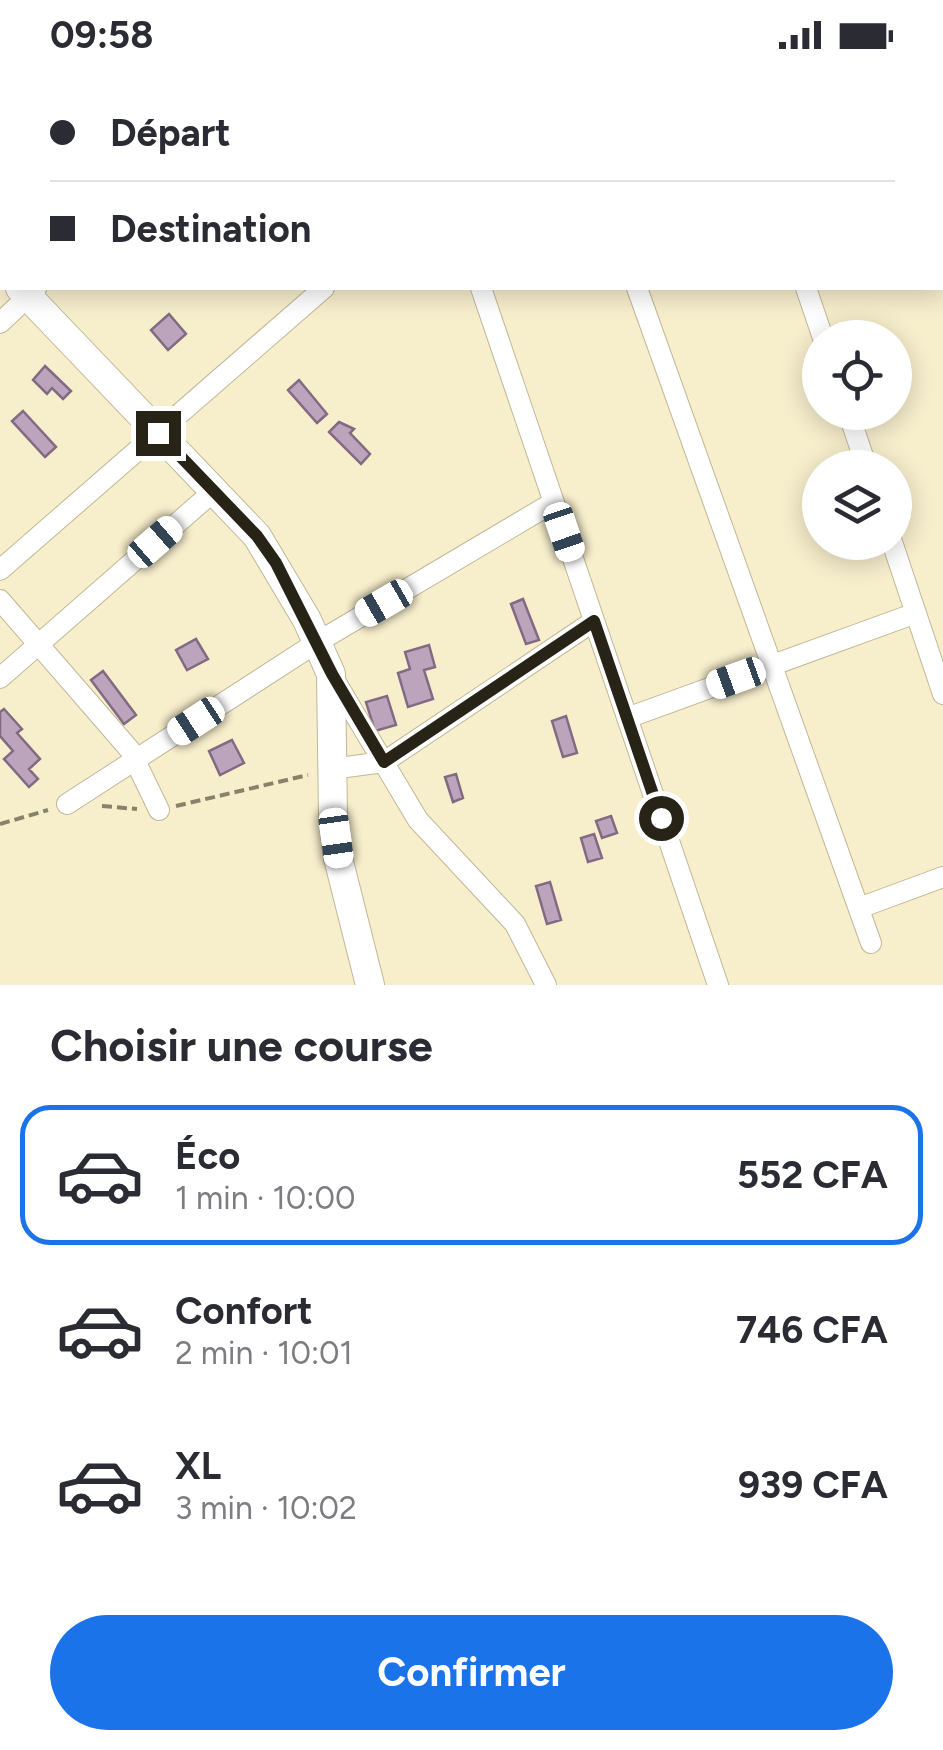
<!DOCTYPE html>
<html lang="fr">
<head>
<meta charset="utf-8">
<style>
	body { margin:0; font-family:Figtree,sans-serif; background:#f7f7f7; color:#2b2b33; height:100vh; display:flex; flex-direction:column; font-size:38px; white-space:nowrap }
	* { box-sizing:border-box; margin:0 }
	p { font-size:32px; color:#7c7c81 }
	.icon { flex:none; width:55px; height:55px; fill:none; stroke:currentColor; stroke-width:2; stroke-linecap:round; stroke-linejoin:round }
	.map { position:relative; height:915px; overflow:hidden }
	.side { display:flex; flex-direction:column; background:#fff; flex:1 }
	.side>* { flex:none }
	.banner { position:absolute; left:0px; top:0px; width:945px; height:220px; box-shadow:0 5px 25px #0003; display:grid; align-content:center; height:220px; padding:0 50px; background:#fff }
	.buttons { position:absolute; left:802px; top:250px; display:grid; gap:20px }
	.buttons a { display:grid; place-items:center; width:110px; height:110px; border-radius:50%; background:#fff; box-shadow:0 5px 25px #0003; font-size:50px }
	.end { position:absolute; width:45px; height:45px; margin:-22px; border:12px solid #272417; background:#fff; box-shadow:0 0 0 5px #fff }
	.from { border-radius:50% }
	.car { position:absolute; width:30px; height:60px; margin:-30px -15px; border-radius:12px; box-shadow:0 0 8px 2px #0007; background:linear-gradient(#fff 24%,#345 0 40%,#fff 0 76%,#345 0 86%,#fff 0) }
	.banner b { display:flex; align-items:center; gap:35px; height:95px; font-size:38px }
	.banner b+b { border-top:2px solid #e1e1e2 }
	.banner i { width:25px; height:25px; background:#2b2b33 }
	ul { padding:0; list-style:none }
	li { display:flex; align-items:center; gap:30px; height:140px; margin:0 20px 15px; padding:0 30px; border:5px solid transparent; border-radius:30px }
	li div { flex:1 }
	li b { display:block; font-size:38px }
	li em { font-style:normal; font-weight:700 }
	li.current { border-color:#1a73e8 }
	li>.icon { width:90px; height:90px; stroke-width:1.5 }
	h2 { padding:0 50px; font-size:45px; line-height:120px }
	.action { display:flex; gap:20px; margin-top:auto; padding:20px 50px }
	.action a { flex:1; height:115px; border-radius:60px; background:#1a73e8; color:#fff; font-size:40px; font-weight:700; line-height:115px; text-align:center }
	.status { display:flex; justify-content:space-between; align-items:center; height:70px; padding:0 50px; background:#fff; direction:ltr }
	.status svg { height:28px; fill:currentColor }
	.map>svg:first-child { display:block }
	.building { fill:#bca4bd; stroke:#816a82; stroke-width:2.5 }
	.lines { fill:none; stroke-linecap:round; stroke-linejoin:round }
	.street-casing { stroke:#c0b797; stroke-width:22 }
	.secondary-casing { stroke:#c0b797; stroke-width:30 }
	.path { stroke:#88826b; stroke-width:4; stroke-dasharray:10 5; stroke-linecap:butt }
	.street { stroke:#fff; stroke-width:20 }
	.secondary { stroke:#fff; stroke-width:28 }
	.route { stroke:#272417; stroke-width:12 }
</style>
</head>
<body>
<div class="status"><b>09:58</b><svg viewBox="0 0 49 12"><path d="M0 12V9h3v3zM5 12V6h3v6zM10 12V3h3v9zM15 12V0h3v12zM26 1h20v11H26zM47 4h2v5h-2z"/></svg></div>
<div class="map">
<svg width="943" height="915" viewBox="0 0 943 915">
	<rect width="100%" height="100%" fill="#f7eecc"/>
	<!-- building -->
	<path class="building" d="M169 244 186 264 168 280 151 260Z
		M45 296 71 321 63 329 52 318 47 324 33 310Z
		M299 310 327 344 317 353 288 320Z
		M23 341 56 377 45 387 12 351Z
		M339 352 354 359 350 363 370 384 361 394 329 362Z
		M523 529 539 570 526 574 511 534Z
		M196 569 208 589 187 600 176 580Z
		M429 575 435 597 424 600 433 629 408 637 398 603 410 599 405 582Z
		M103 601 136 645 124 654 91 610Z
		M387 626 396 655 375 661 366 632Z
		M4 639 22 659 17 663 40 689 29 699 38 709 29 717 4 689 13 681 0 666V642Z
		M566 646 577 683 563 687 552 651Z
		M232 670 244 693 220 705 209 681Z
		M456 704 463 728 453 732 445 707Z
		M611 746 617 763 602 768 596 751Z
		M594 764 602 788 588 792 581 768Z
		M550 812 561 850 547 854 536 816Z"/>
	<g class="lines">
		<!-- street casing -->
		<g class="street-casing">
			<path id="street" d="M383 0 384 2
				M567 0 568 2
				M734 0V2
				M907 0 908 2
				M263 2 266 0
				M942 64 943 63
				M942 108 943 109
				M481 218 718 915
				M637 218 871 873
				M806 218 823 268
				M0 253 36 219
				M848 342 867 398
				M892 472 943 624
				M0 500 324 218
				M0 530 130 680 159 740
				M332 606 418 750 515 854 546 915
				M0 608 214 421
				M627 648 916 543
				M331 699 384 692 594 551
				M67 734 316 573 554 432
				M859 838 943 807"/>
		</g>
		<!-- secondary casing -->
		<g class="secondary-casing">
			<path id="secondary" d="M0 196 2 198
				M20 218 257 466 307 550 331 604 333 747 338 788 370 915"/>
		</g>
		<!-- path -->
		<path class="path" d="M102 736 137 739
			M176 736 308 705
			M0 754 48 740"/>
		<!-- street -->
		<use href="#street" class="street"/>
		<!-- secondary -->
		<use href="#secondary" class="secondary"/>
	</g>
	<g class="lines">
		<!-- route -->
		<path class="route" d="M158 363 257 466 276 493 332 604 384 692 594 551 661 748"/>
	</g>
</svg>
<div class="buttons">
<a><svg class="icon" aria-label="locate" viewBox="0 0 24 24"><circle cx="12" cy="12" r="6"/><path d="M12 2v4M12 18v4M2 12h4M18 12h4"/></svg></a>
<a><svg class="icon" aria-label="layers" viewBox="0 0 24 24"><path d="M12 4l9 5-9 5-9-5zM3 14l9 5 9-5"/></svg></a>
</div>
<i class="end from" style="left:661px;top:748px"></i>
<i class="end" style="left:158px;top:363px"></i>
<i class="car" style="left:564px;top:462px;rotate:161deg"></i>
<i class="car" style="left:155px;top:472px;rotate:49deg"></i>
<i class="car" style="left:384px;top:533px;rotate:240deg"></i>
<i class="car" style="left:736px;top:608px;rotate:250deg"></i>
<i class="car" style="left:196px;top:651px;rotate:237deg"></i>
<i class="car" style="left:336px;top:768px;rotate:172deg"></i>
<div class="banner">
<b><i class="from"></i>Départ</b>
<b><i></i>Destination</b>
</div>
</div>
<section class="side">
<h2>Choisir une course</h2>
<ul>
<li class="current"><svg class="icon" aria-label="car" viewBox="0 0 24 24"><path d="M5 17H2v-5l4-1 3-4h7l3 4 3 1v5h-3M9 17h6M6 11h13"/><circle cx="7" cy="17" r="2"/><circle cx="17" cy="17" r="2"/></svg><div><b>Éco</b><p>1 min · 10:00</p></div><em>552 CFA</em></li>
<li><svg class="icon" aria-label="car" viewBox="0 0 24 24"><path d="M5 17H2v-5l4-1 3-4h7l3 4 3 1v5h-3M9 17h6M6 11h13"/><circle cx="7" cy="17" r="2"/><circle cx="17" cy="17" r="2"/></svg><div><b>Confort</b><p>2 min · 10:01</p></div><em>746 CFA</em></li>
<li><svg class="icon" aria-label="car" viewBox="0 0 24 24"><path d="M5 17H2v-5l4-1 3-4h7l3 4 3 1v5h-3M9 17h6M6 11h13"/><circle cx="7" cy="17" r="2"/><circle cx="17" cy="17" r="2"/></svg><div><b>XL</b><p>3 min · 10:02</p></div><em>939 CFA</em></li>
</ul>
<div class="action"><a>Confirmer</a></div>
</section>
</body>
</html>
